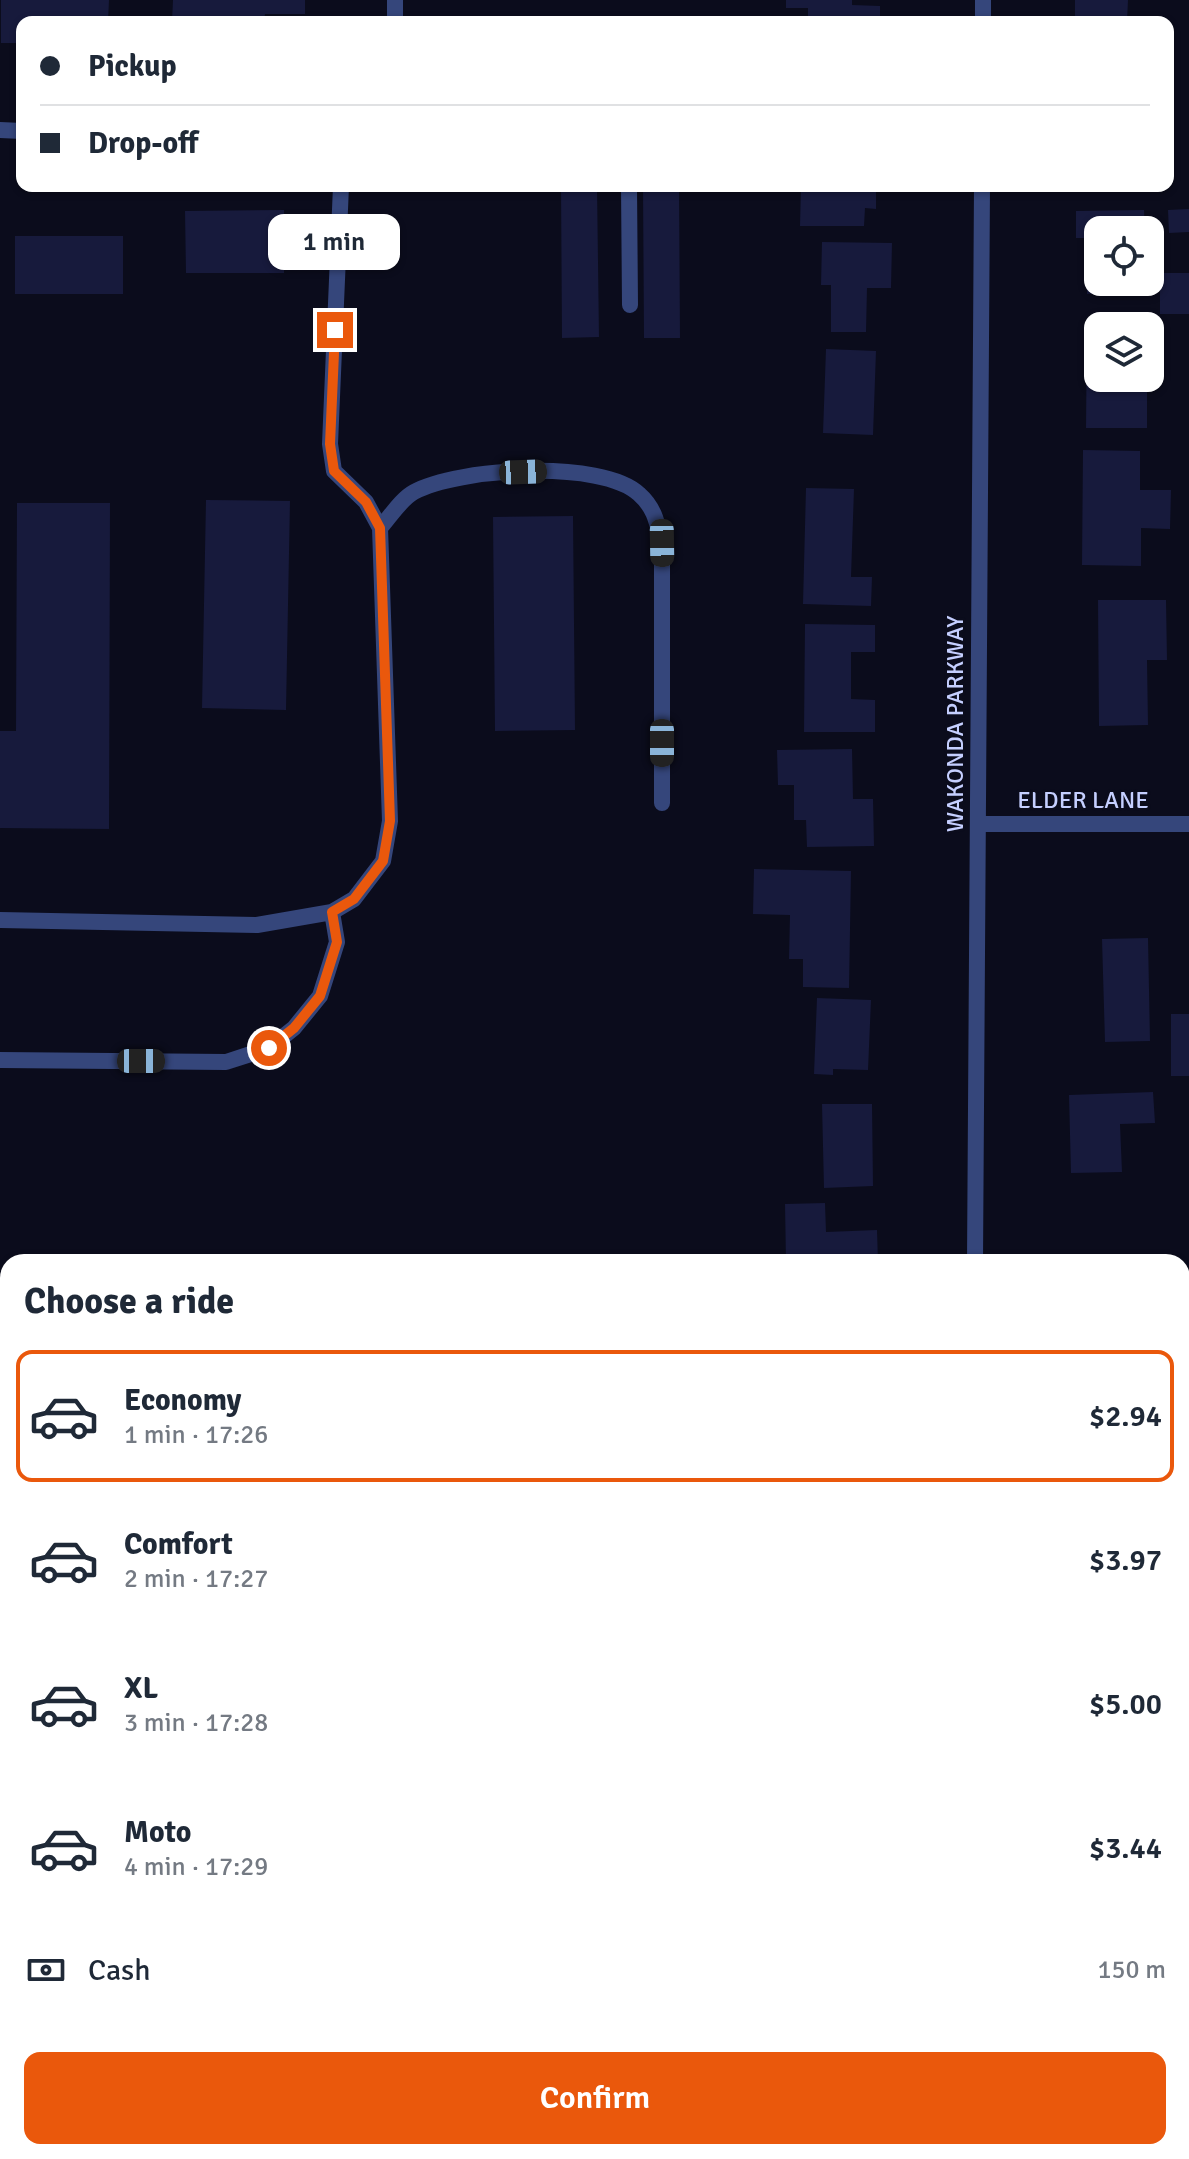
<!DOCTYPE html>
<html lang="en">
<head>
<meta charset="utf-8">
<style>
	body { margin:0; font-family:Signika,sans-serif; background:#f6f6f7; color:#1f2937; height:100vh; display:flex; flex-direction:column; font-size:30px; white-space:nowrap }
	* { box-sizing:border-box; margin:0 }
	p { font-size:26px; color:#747a83 }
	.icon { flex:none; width:44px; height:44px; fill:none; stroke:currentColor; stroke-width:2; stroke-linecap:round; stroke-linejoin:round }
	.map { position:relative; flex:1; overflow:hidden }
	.details { position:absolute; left:0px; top:1254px; width:1190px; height:906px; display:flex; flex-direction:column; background:#fff; border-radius:24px 24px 0 0; box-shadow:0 2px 6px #0004 }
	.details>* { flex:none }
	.hud { position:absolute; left:16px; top:16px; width:1158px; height:176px; border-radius:16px; box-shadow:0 2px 6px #0004; display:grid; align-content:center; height:176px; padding:0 24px; background:#fff }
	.tools { position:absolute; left:1084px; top:216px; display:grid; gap:16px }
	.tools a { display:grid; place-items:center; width:80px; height:80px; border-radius:16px; background:#fff; box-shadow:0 2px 6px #0004; font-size:40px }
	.end { position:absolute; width:36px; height:36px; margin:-18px; border:10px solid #ea580c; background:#fff; box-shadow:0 0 0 4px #fff }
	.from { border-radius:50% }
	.bubble { position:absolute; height:56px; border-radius:16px; background:#fff; box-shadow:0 2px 6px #0004; font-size:26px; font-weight:600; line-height:56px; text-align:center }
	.car { position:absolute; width:24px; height:48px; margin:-24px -12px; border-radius:10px; box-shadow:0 0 6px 2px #0007; background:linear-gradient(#222 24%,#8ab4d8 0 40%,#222 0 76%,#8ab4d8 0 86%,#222 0) }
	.hud b { display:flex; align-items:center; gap:28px; height:76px; font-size:30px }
	.hud b+b { border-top:2px solid #e0e1e3 }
	.hud i { width:20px; height:20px; background:#1f2937 }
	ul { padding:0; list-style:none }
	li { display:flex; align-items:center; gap:24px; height:132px; margin:0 16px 12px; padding:0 8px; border:4px solid transparent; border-radius:16px }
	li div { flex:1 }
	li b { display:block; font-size:30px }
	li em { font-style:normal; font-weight:600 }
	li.on { border-color:#ea580c }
	li>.icon { width:72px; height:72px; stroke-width:1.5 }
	h2 { padding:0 24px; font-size:36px; line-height:96px }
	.pay { display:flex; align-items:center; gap:20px; height:88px; padding:0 24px; font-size:30px }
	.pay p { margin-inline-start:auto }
	.button { display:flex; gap:16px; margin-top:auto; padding:16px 24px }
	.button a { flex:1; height:92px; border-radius:16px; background:#ea580c; color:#fff; font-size:32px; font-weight:600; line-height:92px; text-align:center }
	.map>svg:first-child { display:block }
	.building { fill:#171a3c }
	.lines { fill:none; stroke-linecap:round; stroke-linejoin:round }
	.service { stroke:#35467b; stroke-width:16 }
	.minor { stroke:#35467b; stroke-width:16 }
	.route { stroke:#ea580c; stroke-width:10 }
	.labels { text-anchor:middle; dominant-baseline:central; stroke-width:6; stroke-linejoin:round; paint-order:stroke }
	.street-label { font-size:24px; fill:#c5cfff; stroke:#0b0c1c }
</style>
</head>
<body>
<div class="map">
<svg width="1189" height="2159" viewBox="0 0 1189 2159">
	<rect width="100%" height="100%" fill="#0b0c1c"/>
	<!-- building -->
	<path class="building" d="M1 0H109L108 22H22V43H1Z
		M173 0H305V14H265L264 22H172Z
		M786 0H852V5L880 6V22H808V8H786Z
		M1075 0H1128L1127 22H1075Z
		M561 186H597L599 337 562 338Z
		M643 186H679L680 338H644Z
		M801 186H876V209L865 208 864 226H800Z
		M1189 209V232L1169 233 1168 210Z
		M284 210V273H186L185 211Z
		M1144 210 1145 230H1098V282H1145V293L1087 294 1086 238H1076V211Z
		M15 236H123V294H15Z
		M822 242 892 243 891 288H867L866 332H831V285H821Z
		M1160 273H1189V314H1160Z
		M1087 322H1148V326H1098V378H1147V428H1086Z
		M826 349 876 351 873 435 823 433Z
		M1083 450 1140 451V490H1171L1170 529 1141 528V566L1082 565Z
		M806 488 854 489 851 577H872L871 606 803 604Z
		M206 500 290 501 286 710 202 708Z
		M17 503H110L109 829 0 828V731H16Z
		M573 516 575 730 495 731 493 517Z
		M1098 600H1166L1167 660H1147L1148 725 1099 726Z
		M805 624 875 625V652H851V699L875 700V732H804Z
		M852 749 853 799H873L874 846 807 847 806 820H794V785H778L777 750Z
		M754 869 851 871 849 988 803 987V959H789L790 915 753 914Z
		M1148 938 1150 1041 1105 1042 1102 939Z
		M817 998 871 1000 868 1070 833 1069V1075L814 1074Z
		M1171 1014H1189V1076H1171Z
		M1153 1092 1155 1123 1120 1124 1122 1172 1071 1173 1069 1095Z
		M822 1104H872L873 1186 824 1188Z
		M825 1203 826 1232 877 1230 878 1262H786L785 1204Z
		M1182 1606H1189V1647H1182Z
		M0 1780H8V2035H0Z
		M773 2152H816L817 2159H774Z
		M1038 2152H1081L1080 2159H1038Z"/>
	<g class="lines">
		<!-- service -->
		<path class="service" d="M395 22V0
			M0 130 22 131
			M629 186 630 305
			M380 528C390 517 401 499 414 492 457 468 602 459 639 494 655 508 657 523 662 543V803
			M0 920 257 925 332 912 354 899 383 861 390 821 380 528 366 502 334 471 330 444 341 186
			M0 1060 226 1062 269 1048 294 1028 320 996 337 942 332 912
			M0 1641 8 1642
			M0 1745H8
			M0 2091H8"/>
		<!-- minor -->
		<path class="minor" d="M983 22V0
			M978 824H1189
			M975 1262 982 186
			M936 2159 937 2152"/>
	</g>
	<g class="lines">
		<!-- route -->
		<path class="route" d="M269 1048 294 1028 320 996 337 942 332 912 354 899 383 861 390 821 380 528 366 502 334 471 330 444 335 330"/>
	</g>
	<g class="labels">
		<!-- street labels -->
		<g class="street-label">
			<text transform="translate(955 724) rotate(-90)">WAKONDA PARKWAY</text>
			<text x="1083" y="800">ELDER LANE</text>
		</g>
	</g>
</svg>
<div class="tools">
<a><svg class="icon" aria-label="locate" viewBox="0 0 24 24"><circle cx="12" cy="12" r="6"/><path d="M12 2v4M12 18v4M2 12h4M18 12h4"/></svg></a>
<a><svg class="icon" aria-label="layers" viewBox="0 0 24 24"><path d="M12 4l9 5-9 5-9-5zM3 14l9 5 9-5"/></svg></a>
</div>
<i class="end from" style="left:269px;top:1048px"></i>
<i class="end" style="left:335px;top:330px"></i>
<div class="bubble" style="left:268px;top:214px;width:132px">1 min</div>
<i class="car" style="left:523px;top:472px;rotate:88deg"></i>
<i class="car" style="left:662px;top:543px;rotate:179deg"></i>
<i class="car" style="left:662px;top:743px;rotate:180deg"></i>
<i class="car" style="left:141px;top:1061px;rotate:90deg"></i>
<div class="hud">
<b><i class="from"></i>Pickup</b>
<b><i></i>Drop-off</b>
</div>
<section class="details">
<h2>Choose a ride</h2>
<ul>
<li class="on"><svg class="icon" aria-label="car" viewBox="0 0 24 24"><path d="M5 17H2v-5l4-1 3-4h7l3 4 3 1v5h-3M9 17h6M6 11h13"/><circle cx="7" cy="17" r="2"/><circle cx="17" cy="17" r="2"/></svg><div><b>Economy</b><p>1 min · 17:26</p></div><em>$2.94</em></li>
<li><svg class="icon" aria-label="car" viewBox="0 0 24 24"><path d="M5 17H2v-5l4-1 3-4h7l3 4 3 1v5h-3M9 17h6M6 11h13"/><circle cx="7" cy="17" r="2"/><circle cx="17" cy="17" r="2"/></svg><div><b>Comfort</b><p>2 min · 17:27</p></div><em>$3.97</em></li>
<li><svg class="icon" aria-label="car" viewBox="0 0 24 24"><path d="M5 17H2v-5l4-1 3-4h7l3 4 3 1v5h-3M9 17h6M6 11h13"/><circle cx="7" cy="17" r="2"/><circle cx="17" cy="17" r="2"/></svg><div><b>XL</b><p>3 min · 17:28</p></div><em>$5.00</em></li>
<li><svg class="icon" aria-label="car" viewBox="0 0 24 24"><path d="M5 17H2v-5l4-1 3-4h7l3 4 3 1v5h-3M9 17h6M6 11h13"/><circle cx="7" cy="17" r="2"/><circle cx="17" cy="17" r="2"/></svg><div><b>Moto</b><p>4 min · 17:29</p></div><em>$3.44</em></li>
</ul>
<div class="pay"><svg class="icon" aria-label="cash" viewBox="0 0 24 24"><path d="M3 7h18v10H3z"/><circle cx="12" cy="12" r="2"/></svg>Cash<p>150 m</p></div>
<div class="button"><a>Confirm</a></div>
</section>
</div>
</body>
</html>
